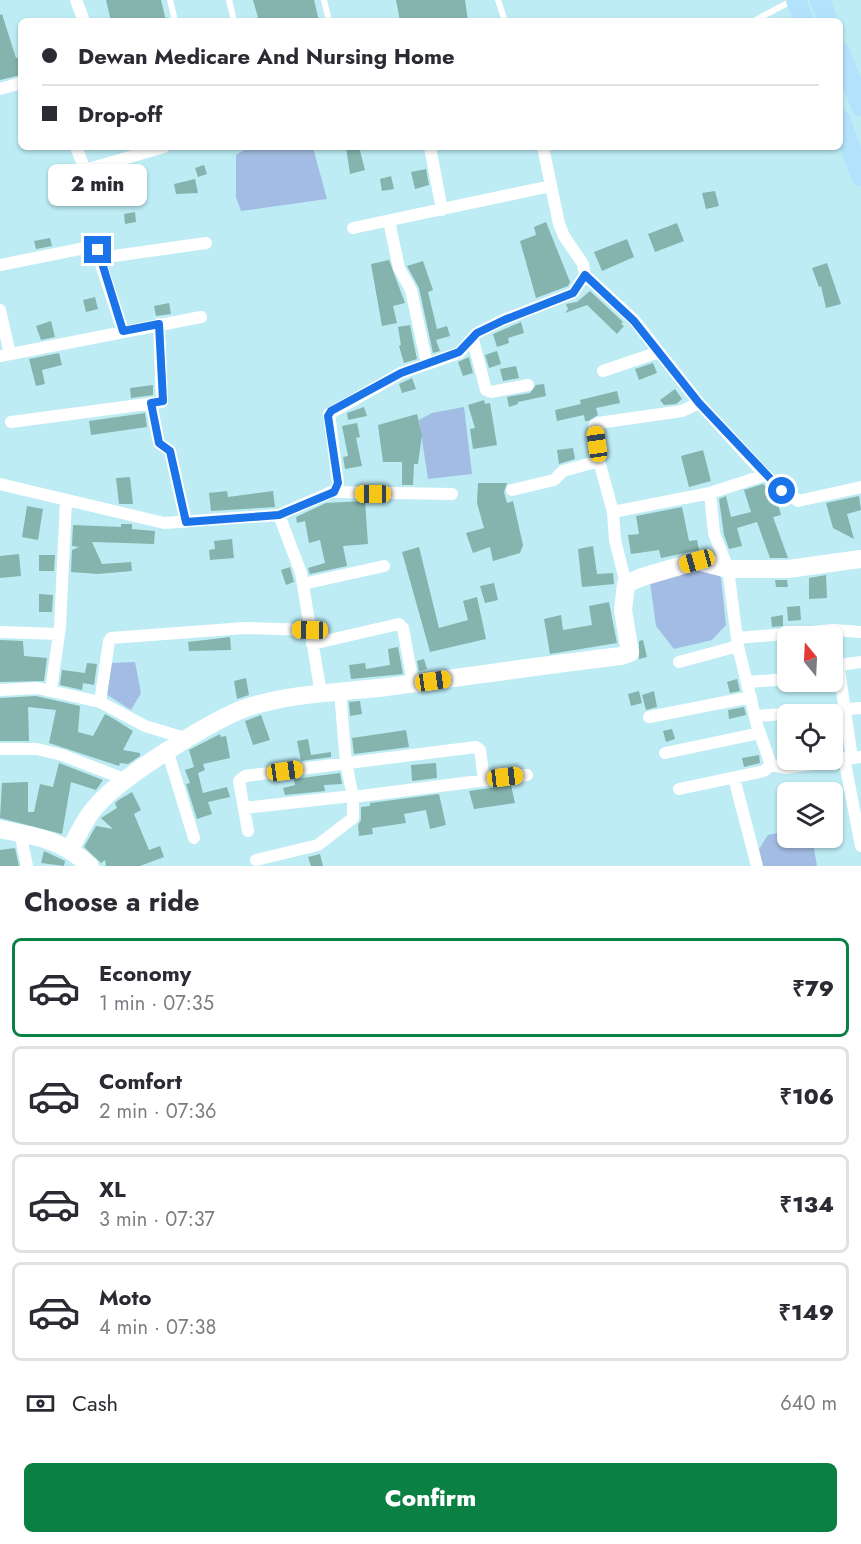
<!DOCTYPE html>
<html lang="en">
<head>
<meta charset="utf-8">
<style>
	body { margin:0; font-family:Jost,sans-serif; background:#f2f2f3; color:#2b2b33; height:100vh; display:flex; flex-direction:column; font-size:22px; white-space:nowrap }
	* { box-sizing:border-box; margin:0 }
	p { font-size:20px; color:#7c7c81 }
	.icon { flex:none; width:33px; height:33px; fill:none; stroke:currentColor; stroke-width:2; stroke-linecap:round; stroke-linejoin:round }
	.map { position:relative; height:866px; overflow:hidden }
	.drawer { display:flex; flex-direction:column; background:#fff; flex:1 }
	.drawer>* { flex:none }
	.top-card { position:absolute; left:18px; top:18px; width:825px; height:132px; border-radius:9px; box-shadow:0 2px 4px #0004; display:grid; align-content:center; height:132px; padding:0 24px; background:#fff }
	.needle { width:39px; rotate:342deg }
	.tools { position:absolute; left:777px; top:626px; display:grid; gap:12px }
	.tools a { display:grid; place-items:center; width:66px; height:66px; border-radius:9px; background:#fff; box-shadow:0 2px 4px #0004; font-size:30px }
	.end { position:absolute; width:27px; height:27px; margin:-14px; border:8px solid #1a73e8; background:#fff; box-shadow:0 0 0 3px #fff }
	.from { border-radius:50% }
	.bubble { position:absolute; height:42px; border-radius:9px; background:#fff; box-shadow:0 2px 4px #0004; font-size:20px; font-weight:800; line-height:42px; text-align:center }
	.car { position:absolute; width:18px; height:36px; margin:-18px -9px; border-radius:8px; box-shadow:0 0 4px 2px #0007; background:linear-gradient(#f5c518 24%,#345 0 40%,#f5c518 0 76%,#345 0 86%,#f5c518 0) }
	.top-card b { display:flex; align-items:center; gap:21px; height:57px; font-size:22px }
	.top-card b+b { border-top:2px solid #e1e1e2 }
	.top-card i { width:15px; height:15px; background:#2b2b33 }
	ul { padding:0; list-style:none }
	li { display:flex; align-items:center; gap:18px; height:99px; margin:0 12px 9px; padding:0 12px; border:3px solid #e1e1e2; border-radius:9px }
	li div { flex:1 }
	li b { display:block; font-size:22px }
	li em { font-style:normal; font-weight:800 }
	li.on { border-color:#0b8043 }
	li>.icon { width:54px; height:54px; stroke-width:1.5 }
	h2 { padding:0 24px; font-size:27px; line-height:72px }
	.pay { display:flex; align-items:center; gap:15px; height:66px; padding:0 24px; font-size:22px }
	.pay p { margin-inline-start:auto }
	.cta { display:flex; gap:12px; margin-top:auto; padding:12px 24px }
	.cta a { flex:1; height:69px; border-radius:9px; background:#0b8043; color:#fff; font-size:24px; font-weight:800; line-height:69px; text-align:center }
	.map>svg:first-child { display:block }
	.water { fill:#a3bce3 }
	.building { fill:#85b3ad }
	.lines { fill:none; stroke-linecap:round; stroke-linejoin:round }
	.lane { stroke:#fff; stroke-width:6 }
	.street { stroke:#fff; stroke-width:12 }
	.secondary { stroke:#fff; stroke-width:18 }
	.primary { stroke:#b3e2fc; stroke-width:20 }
	.route { stroke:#1a73e8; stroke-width:8 }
</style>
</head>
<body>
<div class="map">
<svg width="861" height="866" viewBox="0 0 861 866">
	<rect width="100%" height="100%" fill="#bdecf5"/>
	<!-- water -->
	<path class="water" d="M249 147 313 148 327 199 241 211 236 197V155Z
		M464 407 472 474 428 479 419 420 432 413Z
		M711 564 721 578 726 625 712 640 674 649 656 626 650 582Z
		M135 662 141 693 131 710 106 694 112 663Z
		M787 831 788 837H812L817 866H762L759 849 768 835Z"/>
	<!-- building -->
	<path class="building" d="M106 0H161L166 21H111Z
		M253 0H314L319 21H259Z
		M396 0H465L468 21H400Z
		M2 14 16 58 21 57V75L0 80V15Z
		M346 147H359L365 170 350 174Z
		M204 165 207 174 198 177 195 168Z
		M426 169 429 185 415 189 411 172Z
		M391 176 394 189 382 191 380 179Z
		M195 179 198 193 176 194 174 184Z
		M114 188 117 197 107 200 104 191Z
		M715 191 719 206 706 209 702 193Z
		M135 212 136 222 125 224 124 214Z
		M546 222 570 282 568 286 536 298 520 241 536 235 534 227Z
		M677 223 684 241 655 252 648 234Z
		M50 238 52 246 36 249 34 241Z
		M627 239 634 257 602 271 594 252Z
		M389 260 405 303 393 306 397 323 382 326 371 264Z
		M423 261 433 290 428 292 437 329 447 326 450 336 436 340 440 351 433 353 419 288 407 266Z
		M827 263 841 304 826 308 821 286 819 287 812 268Z
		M590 291 623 322 621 324 624 326 617 334 587 305 565 313 568 309 566 304 577 302Z
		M95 297 98 309 86 312 83 300Z
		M169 303 171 314 156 316 154 306Z
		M51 321 55 337 41 340 36 326Z
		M521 322 524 333 508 338 509 343 497 347 493 334Z
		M410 325 417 359 404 363 399 346 401 345 398 327Z
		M497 351 501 364 489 368 485 355Z
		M59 353 62 365 42 370 45 384 36 386 29 359Z
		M469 357 473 373 463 376 458 362Z
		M653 363 657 373 639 380 635 369Z
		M516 366 519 378 503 381 500 369Z
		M412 378 416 389 402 393 399 384Z
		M544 384 546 396 518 402V404L509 407 507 397 530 393 536 385Z
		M153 385V395L131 398 130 388Z
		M675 389 682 399 676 404 664 405 660 400Z
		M617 391 620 403 596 408 598 415 588 421H585L584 415 557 421 555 410 581 404 580 400Z
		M484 400 485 404 490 403 497 445 473 449 470 429 475 428 468 405Z
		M364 407 367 416 348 420 347 413Z
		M145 413 147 427 91 435 89 421Z
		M417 414 422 435 418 464H414L413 485H402V462H383L378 425Z
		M357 423 360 437 356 438 362 466 345 469 343 457 348 456 342 426Z
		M573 448 575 459 559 464 557 450Z
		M703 450 711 481 689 487 681 456Z
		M130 477 133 504H119L116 478Z
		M478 483H507L504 492 507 503 513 501 523 545 520 553 493 561 490 547 473 553 466 533 484 528 477 503Z
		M763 484 776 497 781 515 773 517 788 558H770L757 522 737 528 742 546 729 549 724 535 719 499 726 496 731 517 751 512 744 490Z
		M227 491 228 497 273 491 275 507 211 511 209 493Z
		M859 496 861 510 847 514 854 539 833 528 826 503Z
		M365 501 368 544 343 546 347 566 310 574 308 568 325 563 320 540 309 543 305 521 297 523 296 517 326 503Z
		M27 506 43 509 38 540 22 537Z
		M682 507 689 541 697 540 699 550 661 558 659 550 631 554 628 535 639 534 636 516Z
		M121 524H132V529L155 531 154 544 92 542 102 564 131 562 132 571 98 574 71 572 72 550 79 547 72 546 73 525 121 527Z
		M232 539 234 558 210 560 209 550 215 549 214 541Z
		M593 546 597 574 613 573 614 584 582 587 578 549Z
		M419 547 439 628 468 620 463 601 477 597 486 639 430 652 402 552Z
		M19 554 21 576 0 578V556Z
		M39 555H55L54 571H39Z
		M290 567 294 582 286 585 281 570Z
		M826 575 827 598 809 599V578Z
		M775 580H787L788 587H776Z
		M494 583 498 600 485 603 480 586Z
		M39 594 53 595 52 612H39Z
		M609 602 617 643 550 654 544 619 561 615 563 630 592 625 589 606Z
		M800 606 801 620 788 621 787 607Z
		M783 615V626L772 627 771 617Z
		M230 637 231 650 189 651 188 642Z
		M0 640 23 641 24 656 47 658 44 681 0 682Z
		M643 640 647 657 639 659V641Z
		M398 647 403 674 351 679 349 665 365 663 366 669 390 665 388 649Z
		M424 659 427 669 419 671 417 661Z
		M87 663 97 664 94 685 83 683 82 690 60 685 62 670 85 673Z
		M246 678 249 695 237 699 234 681Z
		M737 679 740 691 730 693 727 682Z
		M639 691 642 703 631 706 628 694Z
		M654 691 657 707 646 710 642 695Z
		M36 696 80 706 78 732 93 736 105 714 114 719 133 731 123 750 140 753V756L128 764 120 763 119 766 49 743 56 710 28 707 29 741H0V698Z
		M360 701 362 714 350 716 349 702Z
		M744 707 746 715 729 719 728 710Z
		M261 715 270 740 253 745 245 721Z
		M832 725H837L842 750 832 753Z
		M672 729 675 739 666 742 663 731Z
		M406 730 409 747 354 754 352 738Z
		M220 734 221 737 226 736 230 758 203 764 205 770 198 773 203 793 227 787 230 797 208 802 212 814 197 819 186 784 190 783 185 770 194 767 189 750Z
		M308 739 311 755 331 752V757L301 761 297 741Z
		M759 755 760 763 744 767 742 758Z
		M59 763 103 780 96 790 71 782 62 834 0 818 2 783 28 782V812H34L40 784 53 787Z
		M436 763 437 778 412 781 411 765Z
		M340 773 342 784 324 785 325 791 285 795 283 788 295 785 294 779Z
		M511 785 515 803 474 809 469 791Z
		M132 792 141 810 134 814 149 850 160 846 164 857 140 866H106L105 860 101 863 84 847 96 826 113 829 101 818 117 808 115 803 120 799Z
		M439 794 446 825 430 829 426 810 404 814 406 823 372 828 373 834 359 836 358 825 361 820V807L370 806V803Z
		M15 848 19 866H0V850Z
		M44 851 65 861 64 866 41 863Z
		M320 854 323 866H311L308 857Z"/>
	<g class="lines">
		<!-- lane -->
		<path class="lane" d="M170 0 175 21
			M229 0 234 21
			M324 0 329 21
			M498 0 505 21
			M754 21 793 0"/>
		<!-- street -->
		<path class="street" d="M76 0 84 21
			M0 89 21 83
			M76 147 85 170 164 147
			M430 147 442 210
			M543 147 559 224 564 236 583 264 585 275 634 320 699 403 765 475 798 501 861 487
			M389 221 399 268 411 290 427 364
			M353 228 551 186
			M100 258 206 243
			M0 265 95 246 123 331
			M0 310 10 354
			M473 340 486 390 491 392 528 385
			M0 356 201 317
			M603 371 659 352
			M151 403 159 443 170 451 186 522
			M699 403 682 411 598 423 594 426 599 461 613 512 710 493
			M11 422 162 402 159 324
			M765 475 710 493 714 533 728 569 738 646 757 725 771 765 785 768 861 757
			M0 484 164 523 279 515
			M512 490 554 480 563 471 599 461
			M334 492 452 494
			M613 512 615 540 626 584
			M303 584 384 566
			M833 630 861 632
			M0 632 59 634
			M737 638 833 630 852 758
			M312 644 399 624 403 628 413 683
			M679 662 738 646
			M840 665 861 662
			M747 682 788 679
			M0 690 37 688 100 702 145 726 188 739
			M51 690 60 627 66 501
			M340 692 346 763 353 797 527 775
			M321 694 301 573 279 515 336 490 338 483 329 414 401 373 459 353 477 333 503 320 573 293 585 275
			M100 702 109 641 111 638 245 628 310 630
			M793 714 861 708
			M755 716 788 714
			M649 717 751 697
			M0 749H37L62 755 127 780
			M168 753 194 838
			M665 753 760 733
			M844 758 861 846
			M734 778 757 866
			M679 789 764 771 771 765
			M244 808 352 796
			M248 831 239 781 245 776 476 747 480 750 484 780
			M20 833 27 866
			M256 860 318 845 353 818V797"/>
		<!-- secondary -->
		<path class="secondary" d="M0 829C38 837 61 839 90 866
			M71 848C79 832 87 815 100 802 125 775 217 716 252 706 296 693 343 692 387 687 465 677 543 665 621 656L630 653 623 610 626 584 642 577 697 561 728 569H788L861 559"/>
		<!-- primary -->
		<path class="primary" d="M796 0 804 21
			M820 0 828 21
			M840 52 861 106
			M840 119 861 176"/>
	</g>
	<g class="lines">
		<!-- route -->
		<path class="route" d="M98 250 123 331 159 324 163 401 151 403 159 443 170 451 186 522 279 515 334 492 338 483 328 416 331 411 401 373 459 352 477 333 504 320 573 293 585 275 634 321 699 403 782 491"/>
	</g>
</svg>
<div class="tools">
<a><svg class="needle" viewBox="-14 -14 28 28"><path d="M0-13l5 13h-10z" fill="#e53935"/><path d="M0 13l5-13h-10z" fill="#7c7c81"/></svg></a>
<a><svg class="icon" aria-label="locate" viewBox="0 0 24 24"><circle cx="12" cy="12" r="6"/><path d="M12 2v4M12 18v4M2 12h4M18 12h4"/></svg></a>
<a><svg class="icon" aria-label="layers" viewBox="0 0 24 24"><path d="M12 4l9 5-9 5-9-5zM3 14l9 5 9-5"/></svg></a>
</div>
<i class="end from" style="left:782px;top:491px"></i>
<i class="end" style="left:98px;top:250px"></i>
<div class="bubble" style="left:48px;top:164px;width:99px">2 min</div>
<i class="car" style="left:597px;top:444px;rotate:352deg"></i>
<i class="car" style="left:373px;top:494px;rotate:270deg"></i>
<i class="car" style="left:697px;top:561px;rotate:254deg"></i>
<i class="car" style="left:310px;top:630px;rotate:271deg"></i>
<i class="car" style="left:433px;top:681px;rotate:82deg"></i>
<i class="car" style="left:285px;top:771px;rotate:82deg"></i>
<i class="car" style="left:505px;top:777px;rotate:83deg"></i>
<div class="top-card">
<b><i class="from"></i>Dewan Medicare And Nursing Home</b>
<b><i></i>Drop-off</b>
</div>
</div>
<section class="drawer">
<h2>Choose a ride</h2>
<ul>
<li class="on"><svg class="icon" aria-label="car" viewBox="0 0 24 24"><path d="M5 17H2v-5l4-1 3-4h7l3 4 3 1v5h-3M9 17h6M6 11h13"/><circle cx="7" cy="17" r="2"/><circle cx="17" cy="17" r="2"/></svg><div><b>Economy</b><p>1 min · 07:35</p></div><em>₹79</em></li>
<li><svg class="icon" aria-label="car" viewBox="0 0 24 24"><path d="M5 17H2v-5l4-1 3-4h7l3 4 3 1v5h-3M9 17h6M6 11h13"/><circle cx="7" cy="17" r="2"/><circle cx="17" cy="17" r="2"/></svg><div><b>Comfort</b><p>2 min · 07:36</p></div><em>₹106</em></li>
<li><svg class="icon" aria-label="car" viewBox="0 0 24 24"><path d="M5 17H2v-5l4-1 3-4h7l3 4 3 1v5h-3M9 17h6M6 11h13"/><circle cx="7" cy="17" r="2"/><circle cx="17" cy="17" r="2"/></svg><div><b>XL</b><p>3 min · 07:37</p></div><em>₹134</em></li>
<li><svg class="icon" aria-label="car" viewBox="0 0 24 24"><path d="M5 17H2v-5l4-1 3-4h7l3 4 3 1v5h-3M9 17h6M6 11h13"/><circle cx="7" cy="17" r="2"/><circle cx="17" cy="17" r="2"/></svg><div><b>Moto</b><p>4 min · 07:38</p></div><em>₹149</em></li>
</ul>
<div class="pay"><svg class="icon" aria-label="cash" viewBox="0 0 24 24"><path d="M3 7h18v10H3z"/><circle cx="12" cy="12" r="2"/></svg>Cash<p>640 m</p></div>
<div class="cta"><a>Confirm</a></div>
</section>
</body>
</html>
